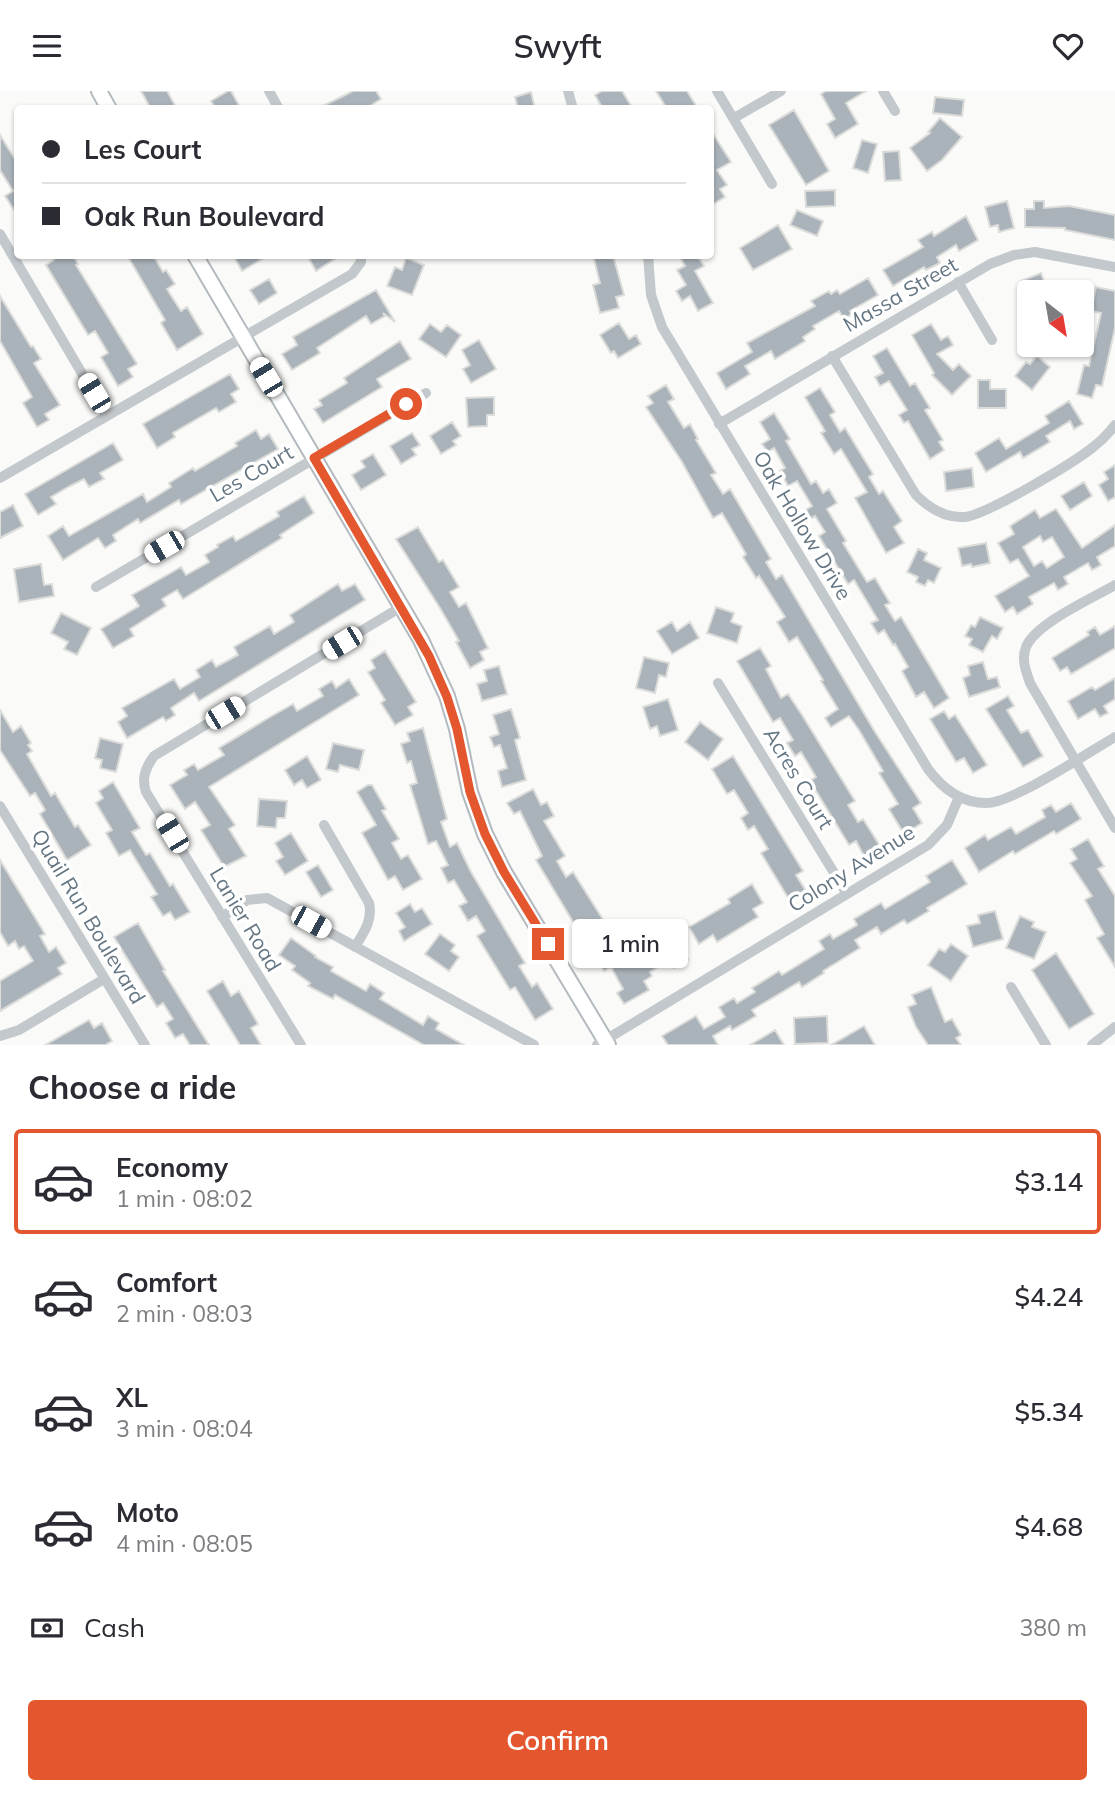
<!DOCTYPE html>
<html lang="en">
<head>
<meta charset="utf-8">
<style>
	body { margin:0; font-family:Mulish,sans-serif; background:#f2f2f3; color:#2b2b33; height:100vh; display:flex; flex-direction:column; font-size:26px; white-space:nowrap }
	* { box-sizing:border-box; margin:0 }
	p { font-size:23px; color:#7c7c81 }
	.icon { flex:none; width:38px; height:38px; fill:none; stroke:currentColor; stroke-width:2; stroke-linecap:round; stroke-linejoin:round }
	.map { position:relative; height:954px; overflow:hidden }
	.panel { display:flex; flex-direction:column; background:#fff; flex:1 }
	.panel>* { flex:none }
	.top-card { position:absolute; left:14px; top:14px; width:700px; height:154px; border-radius:7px; box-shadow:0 2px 5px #0004; display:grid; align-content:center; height:154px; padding:0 28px; background:#fff }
	.needle { width:46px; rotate:149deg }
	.fabs { position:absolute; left:1017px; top:189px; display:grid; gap:14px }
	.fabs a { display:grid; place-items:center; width:77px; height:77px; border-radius:7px; background:#fff; box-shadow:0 2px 5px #0004; font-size:35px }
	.end { position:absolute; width:32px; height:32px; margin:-16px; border:9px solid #e4572e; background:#fff; box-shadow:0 0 0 4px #fff }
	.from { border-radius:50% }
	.bubble { position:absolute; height:49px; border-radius:7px; background:#fff; box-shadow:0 2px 5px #0004; font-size:23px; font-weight:600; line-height:49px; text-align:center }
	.car { position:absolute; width:21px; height:42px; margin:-21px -10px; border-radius:9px; box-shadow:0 0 5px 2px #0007; background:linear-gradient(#fff 24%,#345 0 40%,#fff 0 76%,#345 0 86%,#fff 0) }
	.top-card b { display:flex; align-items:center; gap:24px; height:66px; font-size:26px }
	.top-card b+b { border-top:2px solid #e1e1e2 }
	.top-card i { width:18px; height:18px; background:#2b2b33 }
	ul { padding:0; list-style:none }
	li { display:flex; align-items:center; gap:21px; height:105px; margin:0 14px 10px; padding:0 14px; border:4px solid transparent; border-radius:7px }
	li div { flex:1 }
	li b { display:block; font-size:26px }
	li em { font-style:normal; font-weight:600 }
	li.active { border-color:#e4572e }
	li>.icon { width:63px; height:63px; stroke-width:1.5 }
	h2 { padding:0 28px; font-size:32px; line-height:84px }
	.pay { display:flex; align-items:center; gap:18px; height:77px; padding:0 28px; font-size:26px }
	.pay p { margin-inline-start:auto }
	.cta { display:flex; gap:14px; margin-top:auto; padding:14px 28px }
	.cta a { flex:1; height:80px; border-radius:7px; background:#e4572e; color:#fff; font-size:28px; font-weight:600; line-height:80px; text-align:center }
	header { display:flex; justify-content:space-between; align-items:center; height:91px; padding:0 28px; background:#fff; font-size:32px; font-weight:600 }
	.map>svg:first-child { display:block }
	.building { fill:#aab3b9; stroke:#dcdcda; stroke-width:2; fill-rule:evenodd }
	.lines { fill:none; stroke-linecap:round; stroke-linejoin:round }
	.secondary-casing { stroke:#b3babf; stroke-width:18 }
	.street { stroke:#c3c8cc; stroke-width:10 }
	.secondary { stroke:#fff; stroke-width:14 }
	.route { stroke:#e4572e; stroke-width:9 }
	.labels { text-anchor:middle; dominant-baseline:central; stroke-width:7; stroke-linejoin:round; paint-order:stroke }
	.street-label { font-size:21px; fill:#657683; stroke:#fff }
</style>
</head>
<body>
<header><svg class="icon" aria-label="menu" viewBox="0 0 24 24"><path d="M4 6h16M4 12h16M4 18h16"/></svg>Swyft<svg class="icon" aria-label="heart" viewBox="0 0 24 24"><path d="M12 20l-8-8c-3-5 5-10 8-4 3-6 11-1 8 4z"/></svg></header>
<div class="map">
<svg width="1115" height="954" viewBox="0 0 1115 954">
	<rect width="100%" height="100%" fill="#fafaf8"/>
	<!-- building -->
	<path class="building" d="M141 0H167L177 18H151Z
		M228 0H231L241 18H216L211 10Z
		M353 0H376L381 8 365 18H317Z
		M602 0H622L633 18H603L595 4Z
		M656 0H687L698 18H667Z
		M826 0H866L846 12 858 33 835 47 827 33 835 28 821 3Z
		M531 1 535 18H518L515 6Z
		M935 6 964 9 962 25 933 22Z
		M794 19 829 80 806 94 769 34Z
		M940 27 962 46 942 69 927 80 910 57 930 42 928 41Z
		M710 38 731 71 717 79 727 94 720 98 725 106 710 115Z
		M0 44 18 73V125L5 105 13 100 0 79Z
		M862 49 877 53 868 82 853 77Z
		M899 60 901 89 885 90 883 61Z
		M835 99V115L806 116 805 100Z
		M1007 110 1014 137 999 141 998 134 990 136 985 116Z
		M1034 110H1044V117L1069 115 1115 124V149L1065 139V137L1025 136V118H1034Z
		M797 119 823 130 817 145 790 134Z
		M966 125 978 149 959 160 956 154 937 166 940 172 926 179 924 176 893 195 883 179 923 156 918 149 932 141 934 145Z
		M778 134 792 158 753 179 740 157Z
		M51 164H73L78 173 76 174 137 273 128 278 133 286 118 295 101 266 108 262 95 240 88 244 46 174 54 169Z
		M127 164H153L163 181 166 179 175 193 167 198 181 220 187 216 203 243 177 259 161 232 165 229Z
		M233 164H269L242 180Z
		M307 164H341L316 180Z
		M593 164H613L624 204 616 206 619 217 600 222 593 194 600 192Z
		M679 164H697L704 175 695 180 713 212 698 220 690 205 682 210 676 200 686 194 677 179 685 175Z
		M406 167 424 174 412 204 387 195 395 176 402 179Z
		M1041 182 1048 201H1025L1021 190Z
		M868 187 878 204 850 220 852 223 844 228 839 220 813 235 815 238 803 246 805 250 775 268 771 260 745 275 750 283 726 298 717 282 752 261 747 252 815 215 811 210 829 200 831 203 837 199 840 203Z
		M269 188 277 202 259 213 250 199Z
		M1096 196 1115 200V237L1102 295 1096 294 1092 307 1077 303 1084 274 1089 275 1101 222 1091 220Z
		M376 199 395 231 383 222 385 225 371 233 366 225 317 257 320 262 292 279 282 263 297 254 293 246Z
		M0 205 31 256 33 255 41 268 34 272 60 314 45 323 49 329 37 336 23 312 32 306 0 250Z
		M619 232 629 248 636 244 641 253 618 267 614 260 611 262 600 244Z
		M430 233 441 241 447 234 461 244 446 266 419 248Z
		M931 233 941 249 948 245 953 254 937 263 953 279 959 273 971 285 952 304 932 284 934 282 912 244Z
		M479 249 496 278 471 292 463 278 470 274 462 259Z
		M400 250 411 268 377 288 382 296 323 332 314 318 322 314 319 309 347 292 344 287Z
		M887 257 910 295 915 292 930 317 925 319 943 349 939 351 944 359 930 368 908 330 904 332 899 324 907 319 889 290 880 295 875 286 883 282 873 265Z
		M1037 265 1050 276 1032 299 1015 285 1026 271 1030 273Z
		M230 283 239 298 231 303 236 311 219 321 216 317 173 342 175 346 157 357 143 333Z
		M978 289H990V298H1006V317H978Z
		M666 294 674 308 668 311 684 337 690 333 698 348 696 349 716 382 711 384 723 403 730 398 771 468 766 471 776 488 782 484 875 641 921 712 913 717 922 732 904 743 889 718 898 713 879 682 883 680 859 639 849 625 831 636 825 627 838 618 821 590 823 589 797 546 789 551 777 531 785 526 759 485 756 487 743 466 746 463 722 422 713 427 682 371 646 316 653 312 648 305Z
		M820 297 835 321 830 324 840 341 845 337 873 383 869 386 879 403 883 400 902 430 894 436 904 452 886 462 855 407 867 401 841 358 834 363 821 342 825 340 805 306Z
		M494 306V324H487V335L468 336 466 307Z
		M1069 310 1083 333 1074 338 1070 330 1046 345 1050 351 1023 367 1020 361 986 381 975 362 999 347 1006 358 1049 332 1045 325Z
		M774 322 790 348 786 350 811 393 816 390 823 402 829 398 837 412 827 418 846 450 843 452 867 491 875 487 890 512 885 514 895 530 901 526 949 607 934 617 924 601 916 606 902 580 908 576 895 553 893 554 884 539 878 543 871 532 878 529 854 489 848 493 819 445 825 441 815 425 809 429 804 420 812 415 797 390 788 395 780 380 785 377 774 357 768 361 762 353 770 348 760 331Z
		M452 331 461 345 453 350 456 354 441 363 430 345Z
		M256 339 261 348 269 343 278 358 181 413 179 409 140 432 138 428 113 444 116 450 105 457 98 447 63 469 48 445 63 435 69 445 143 403 147 411 171 396 169 392 193 377 195 380 237 355 235 352Z
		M412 342 420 354 412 358 416 364 401 373 390 355Z
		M113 352 123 369 100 382 104 388 89 396 84 388 70 395 51 406 56 413 38 424 25 403Z
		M373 363 386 384 361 399 352 384 365 376 361 370Z
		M1115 374V406L1108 410 1099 394 1108 388 1104 381Z
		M972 377 974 396 946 400 944 381Z
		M1084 391 1092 405 1070 419 1061 405Z
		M304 405 314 422 280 444 282 447 183 508 177 499 162 508 166 515 130 538 134 545 113 557 101 538 139 515 132 504 181 476 186 484 209 471 205 464 218 456 217 454 233 445 236 450 279 425 277 421Z
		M13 414 23 435 0 447V421Z
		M1056 418 1082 457 1115 434V455L1097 466 1101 474 1092 479 1088 472 1064 486 1068 493 1058 499 1054 492 1029 506 1033 513 1017 523 1013 516 1005 521 995 505 1029 485 1018 468 1010 472 998 452 1014 443 1010 435 1035 419 1040 427ZM1040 445 1043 451 1052 446 1064 466 1047 477 1042 470 1034 475 1023 456Z
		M418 436 439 471 443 469 459 496 450 501 459 516 466 512 488 557 480 561 484 569 470 577 456 551 459 550 440 517 396 448Z
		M986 452 990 472 972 476 971 473 962 475 958 457Z
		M918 458 927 462 924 469 941 477 934 492 928 489 925 495 916 491 918 486 907 481Z
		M41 473 44 494 52 493 54 505 19 511 14 478Z
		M338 493 342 500 355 493 365 509 199 610 194 602 171 617 175 624 166 630 163 626 127 647 118 631 127 625 122 617 174 588 180 598 200 586 196 579 212 569 216 576 238 564 234 556 270 535 274 543 294 531 290 524Z
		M716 516 734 522 731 531 742 535 737 552 707 542Z
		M61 522 91 537 77 564 64 558 68 551 51 542Z
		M980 526 1003 537 997 548 992 545 983 561 969 554 972 548 965 545 971 534 975 536Z
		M672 531 677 540 690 531 699 547 672 563 657 540Z
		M1115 535V557L1071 583 1067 576 1060 580 1052 567 1089 544 1087 541 1095 536 1100 544Z
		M760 557 771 575 766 578 781 607 788 603 802 624 855 710 848 714 858 731 863 728 880 755 864 765 856 750 849 754 810 690 816 686 801 661 795 665 787 652 793 649 780 627 773 631 737 570Z
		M385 560 416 611 408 616 413 624 395 634 381 612 385 609 368 581 375 577 371 569Z
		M644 566 669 572 666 586 659 584 655 602 636 597Z
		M983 571 988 588 997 586 1000 596 969 606 963 587 970 584 968 575Z
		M499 575 507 603 482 610 477 593 487 590 484 579Z
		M1115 587V608L1104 615 1108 622 1100 626 1095 618 1078 628 1068 610 1092 596 1095 599Z
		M349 588 359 604 209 696 235 734 229 738 246 765 224 776 201 739 210 734 195 711 185 718 170 694 187 684 184 679 194 673 198 679 224 664 219 657 270 626 293 613 297 620 323 605 319 598 332 590 336 597Z
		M1008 605 1014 615 1007 619 1021 642 1028 639 1043 665 1023 676 986 618Z
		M668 608 678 639 660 645 657 635 650 638 643 616Z
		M511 618 520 647 515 649 526 689 502 696 498 680 507 677 500 654 494 656 490 646 499 643 493 624Z
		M0 619 13 641 21 635 31 652 28 654 32 660 27 663 51 705 55 702 75 736 78 734 91 754 67 769 40 723 45 719 35 702 30 705 0 659Z
		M944 620 949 628 955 624 987 674 973 682 964 667 956 671 930 628Z
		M700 631 723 648 708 669 685 651Z
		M423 637 447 728 441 731 450 756 457 752 471 781 525 872 519 875 532 896 537 892 553 918 535 929 515 896 510 899 477 845 485 840 476 825 468 830 459 815 467 811 454 789 448 792 441 777 448 774 436 750 428 753 410 694 417 692 411 670 407 672 401 653 410 650 407 642Z
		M100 647 123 653 116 681 100 677 102 669 95 667Z
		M333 652 364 659 359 679 340 674 338 681 326 678Z
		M307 665 321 689 307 697 302 689 294 694 285 679Z
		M733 665 803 780 796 784 806 800 790 810 761 762 768 758 754 735 748 739 741 727 748 722 734 699 727 703 712 678Z
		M113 691 140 737 132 741 146 764 150 762 170 795 173 793 190 821 175 829 170 821 163 825 151 806 157 803 130 759 119 765 106 742 112 739 96 712 103 707 99 700Z
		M368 694H372L386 718 382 720 399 748 392 752 401 768 408 764 422 788 403 799 395 785 388 789 362 742 376 734 357 701Z
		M533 698 541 714 547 711 554 725 544 730 565 765 557 770 566 786 573 781 631 873 653 860 649 854 665 845 669 852 676 848 688 869 674 877 669 870 650 881 652 885 644 890 649 899 624 913 617 902 623 898 611 876 604 880 597 868 603 865 589 842 582 846 536 769 542 765 520 720 514 723 507 712Z
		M259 708 287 710 285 727H277L276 737 257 735Z
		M1071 712 1081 728 1056 743 1054 740 1015 763 1013 760 979 781 965 757 985 744 988 749 1011 736 1016 743 1045 726 1042 719 1051 714 1056 721Z
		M291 742 308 770 285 784 276 770 283 766 275 752Z
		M1088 748 1104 775 1098 778 1115 805V876L1097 847 1104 843 1085 809 1092 805 1070 772 1077 768 1071 758Z
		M0 769 45 843 40 845 49 861 56 856 66 872 58 877 62 883 0 920V890L33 870 24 855 19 858 15 850 8 855 0 841Z
		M952 769 967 793 927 817 929 820 907 833 904 829 881 843 877 836 855 849 860 857 823 880 824 882 802 896 799 891 752 919 756 925 732 939 730 935 713 945 718 954H668L662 945 696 925 704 938 725 926 719 916 734 907 737 912 755 901 752 897 779 880 782 884 824 858 819 850 830 843 833 848 857 834 854 828 881 812 885 818 930 791 926 785Z
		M318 774 333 799 321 806 306 781Z
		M752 793 763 812 753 818 758 826 717 851 713 844 699 853 689 836 730 812 728 808Z
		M410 813 415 821 422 817 432 833 404 850 399 840 405 836 396 822Z
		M995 820 1003 848 973 856 967 835 980 832 978 824Z
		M1020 825 1034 831 1032 836 1046 841 1034 868 1006 857Z
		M138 832 165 879 163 880 209 954H190L183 943 175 947 166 932 173 928 163 912 157 916 114 846Z
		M440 843 455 854 451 860 459 866 449 880 425 863Z
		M291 847 316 865 315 866 333 876 331 880 366 900 370 893 384 902 380 908 423 934 428 925 439 932 436 938 464 954H424L335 904 333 908 308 895 310 892 292 879 295 875 279 864Z
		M951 853 968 865 951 890 928 874 939 858 945 861Z
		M1056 862 1094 923 1069 938 1032 879Z
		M223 890 231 905 239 900 247 914 258 933 251 937 261 954H240L207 900Z
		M931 896 945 931 952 928 961 944 956 947 961 954H928L916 936 908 916 916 913 912 904Z
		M827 925 828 952 795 953 794 927Z
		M89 929 94 937 102 932 112 950 105 954H45Z
		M864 935 875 954H831Z
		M775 939 784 954H750Z"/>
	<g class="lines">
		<!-- secondary casing -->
		<g class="secondary-casing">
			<path id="secondary" d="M99 0 109 18
				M195 164 421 549 447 605 457 638 470 701 485 743 504 781 608 954"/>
		</g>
		<!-- street -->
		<path class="street" d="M269 0 279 18
			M568 0 573 18
			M717 0 772 93
			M883 0 895 20
			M734 27 781 0
			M0 143 107 325
			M648 164 651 204 662 236 928 678C942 697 961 712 986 712 1013 712 1089 661 1115 646
			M958 191 992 249
			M832 265 916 404C929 417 945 427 964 426 985 425 1073 372 1092 357 1101 350 1108 343 1115 334
			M719 333 990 173 1014 164 1035 161 1115 176
			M0 387 352 183 361 171V164
			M1115 494C1093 507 1036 532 1026 556 1021 569 1026 580 1030 592L1115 737
			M96 496 426 302
			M718 592 847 803
			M0 715 145 954
			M324 734 369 812C373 829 364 841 355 856
			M222 826 247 809 267 807 534 954
			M1011 896 1046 954
			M0 945 19 939 104 888
			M301 954 146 701C141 687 146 676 154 665L401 516
			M597 954 928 754 947 734 959 706
			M1092 954 1115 936"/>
		<!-- secondary -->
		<use href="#secondary" class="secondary"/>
	</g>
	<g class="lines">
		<!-- route -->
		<path class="route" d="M406 313 314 367 429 565 447 606 457 638 470 701 485 743 504 781 548 853"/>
	</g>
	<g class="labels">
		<!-- street labels -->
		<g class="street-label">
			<text transform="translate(900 203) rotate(-30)">Massa Street</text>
			<text transform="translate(251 382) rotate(-30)">Les Court</text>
			<text transform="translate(803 434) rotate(59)">Oak Hollow Drive</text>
			<text transform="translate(799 687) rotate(59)">Acres Court</text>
			<text transform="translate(851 777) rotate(-32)">Colony Avenue</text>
			<text transform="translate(89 825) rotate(59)">Quail Run Boulevard</text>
			<text transform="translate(246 828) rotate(59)">Lanier Road</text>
		</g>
	</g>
</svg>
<div class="fabs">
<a><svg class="needle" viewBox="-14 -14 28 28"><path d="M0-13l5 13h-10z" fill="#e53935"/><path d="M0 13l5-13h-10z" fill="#7c7c81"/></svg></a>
</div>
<i class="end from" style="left:406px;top:313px"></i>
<i class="end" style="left:548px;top:853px"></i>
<div class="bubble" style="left:572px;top:828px;width:116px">1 min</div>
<i class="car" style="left:266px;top:286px;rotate:329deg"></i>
<i class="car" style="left:94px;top:302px;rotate:329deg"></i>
<i class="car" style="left:164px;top:456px;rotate:240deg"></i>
<i class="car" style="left:342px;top:552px;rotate:239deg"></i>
<i class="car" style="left:225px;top:622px;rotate:59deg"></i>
<i class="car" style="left:172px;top:742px;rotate:329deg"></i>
<i class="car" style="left:311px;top:831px;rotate:119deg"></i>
<div class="top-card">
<b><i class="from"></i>Les Court</b>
<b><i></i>Oak Run Boulevard</b>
</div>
</div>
<section class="panel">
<h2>Choose a ride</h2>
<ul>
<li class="active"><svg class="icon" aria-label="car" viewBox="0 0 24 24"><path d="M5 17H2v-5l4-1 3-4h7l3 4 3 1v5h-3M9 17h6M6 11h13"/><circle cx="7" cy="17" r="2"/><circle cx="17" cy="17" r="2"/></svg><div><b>Economy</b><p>1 min · 08:02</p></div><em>$3.14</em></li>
<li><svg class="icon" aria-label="car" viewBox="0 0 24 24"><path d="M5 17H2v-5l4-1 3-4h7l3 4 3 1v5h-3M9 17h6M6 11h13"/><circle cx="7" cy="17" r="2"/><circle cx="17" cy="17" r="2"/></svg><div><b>Comfort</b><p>2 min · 08:03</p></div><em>$4.24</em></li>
<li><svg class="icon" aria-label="car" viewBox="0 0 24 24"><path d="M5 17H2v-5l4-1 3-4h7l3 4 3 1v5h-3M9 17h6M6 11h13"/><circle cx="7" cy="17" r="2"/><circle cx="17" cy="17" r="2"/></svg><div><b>XL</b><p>3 min · 08:04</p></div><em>$5.34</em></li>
<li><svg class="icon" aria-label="car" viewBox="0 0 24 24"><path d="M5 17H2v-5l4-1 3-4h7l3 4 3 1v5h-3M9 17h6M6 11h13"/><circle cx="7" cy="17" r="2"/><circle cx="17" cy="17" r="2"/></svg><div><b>Moto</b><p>4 min · 08:05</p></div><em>$4.68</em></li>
</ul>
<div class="pay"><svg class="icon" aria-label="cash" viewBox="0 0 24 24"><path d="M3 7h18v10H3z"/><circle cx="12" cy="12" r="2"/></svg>Cash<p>380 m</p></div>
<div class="cta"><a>Confirm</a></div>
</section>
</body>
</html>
